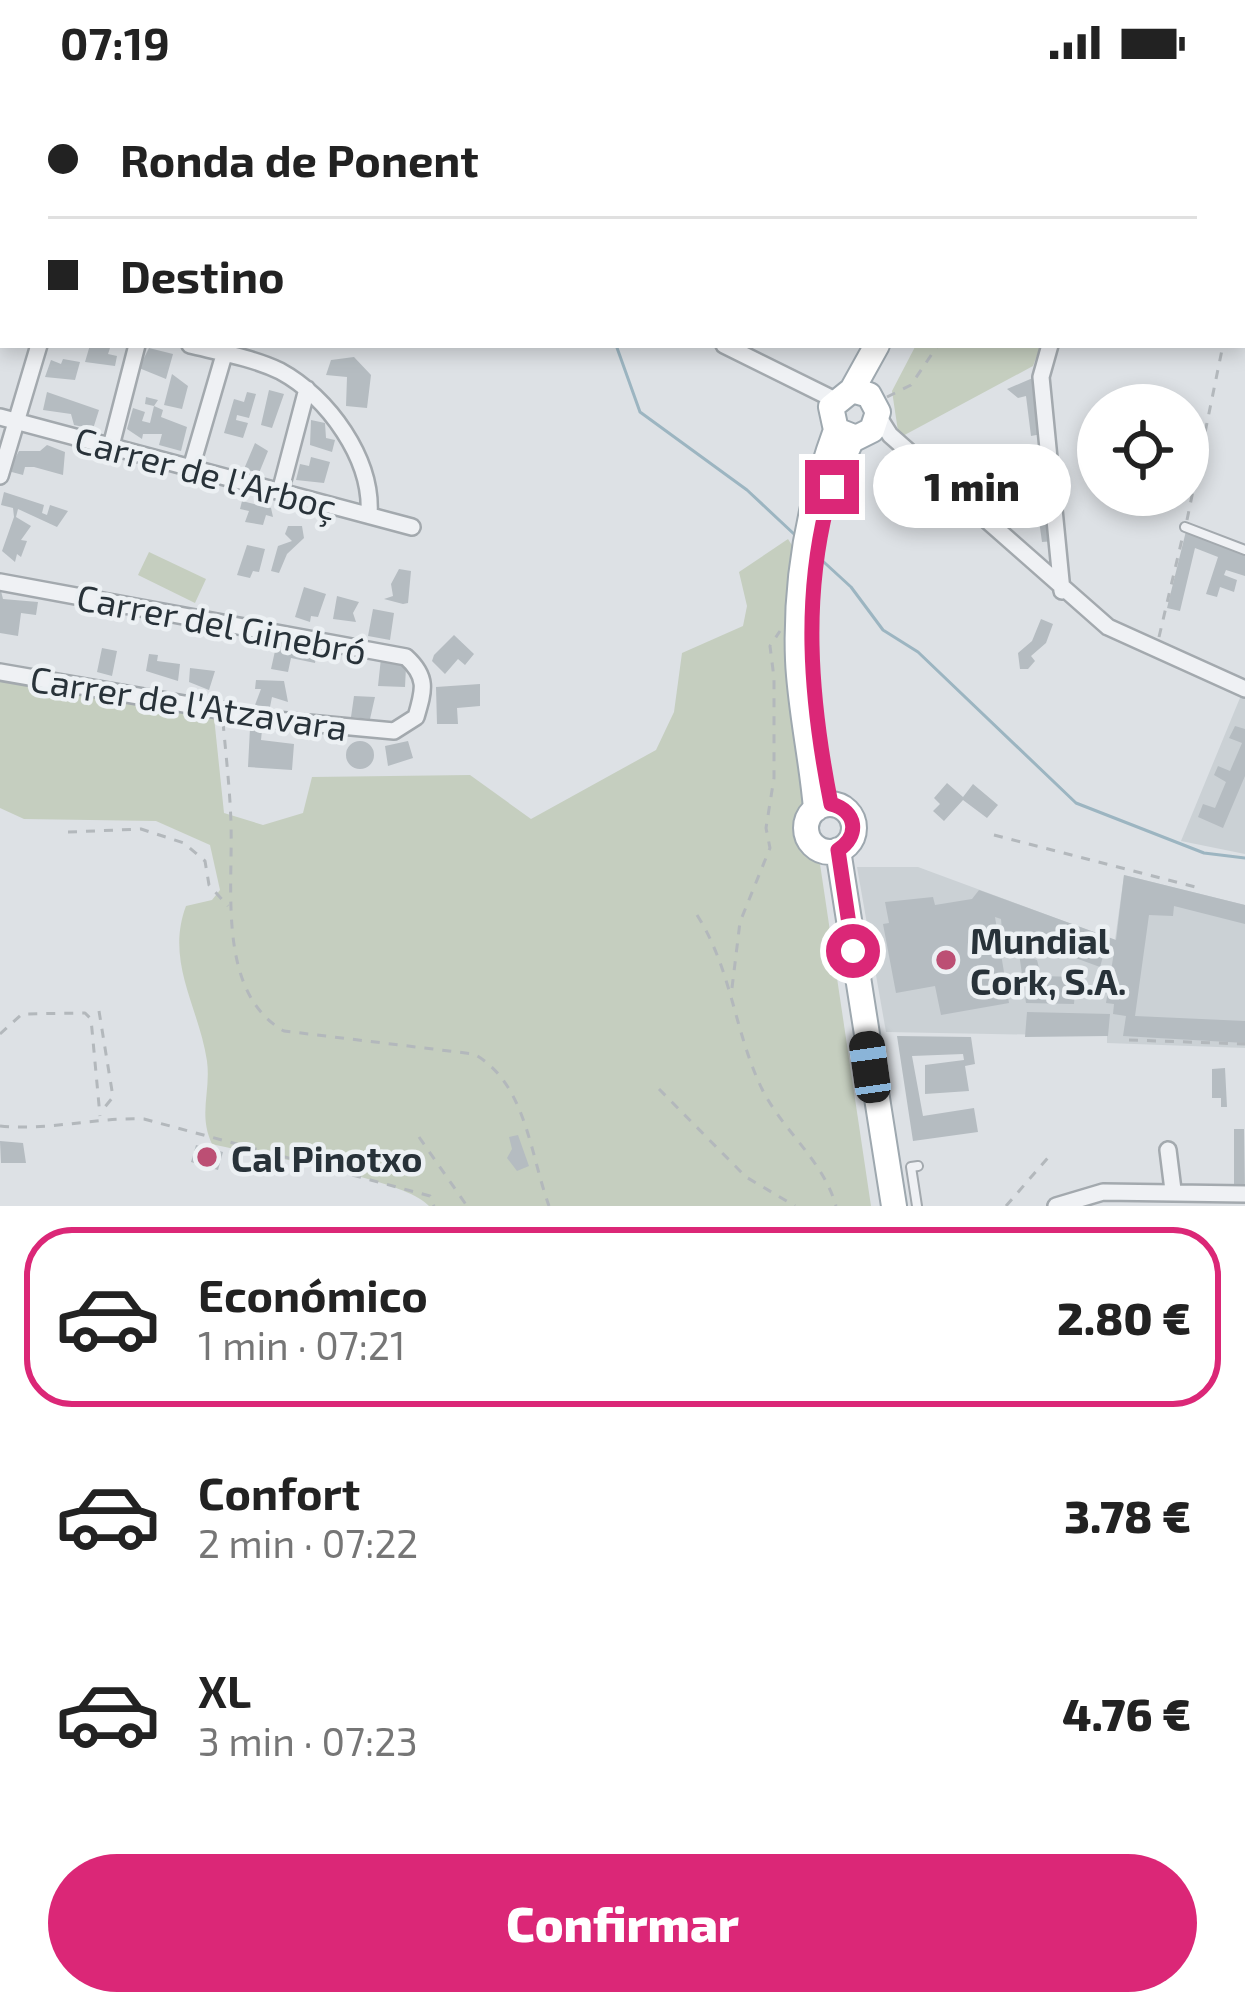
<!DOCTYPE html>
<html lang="es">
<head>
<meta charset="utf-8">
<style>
	body { margin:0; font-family:"Exo 2",sans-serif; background:#f2f2f2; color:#222; height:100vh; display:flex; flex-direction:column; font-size:45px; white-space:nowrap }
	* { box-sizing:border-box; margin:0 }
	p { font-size:39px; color:#767676 }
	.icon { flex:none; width:66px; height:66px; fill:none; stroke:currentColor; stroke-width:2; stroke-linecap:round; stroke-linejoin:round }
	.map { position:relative; height:1122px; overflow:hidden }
	.sheet { display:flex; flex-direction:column; background:#fff; flex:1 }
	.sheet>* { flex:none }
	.guide { position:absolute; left:0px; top:0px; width:1245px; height:264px; box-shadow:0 6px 18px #0003; display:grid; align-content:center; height:264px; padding:0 48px; background:#fff }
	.fabs { position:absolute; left:1077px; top:300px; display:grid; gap:24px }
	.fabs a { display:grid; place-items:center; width:132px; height:132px; border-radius:50%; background:#fff; box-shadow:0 6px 18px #0003; font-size:60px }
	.end { position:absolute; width:54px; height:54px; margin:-27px; border:15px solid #db2777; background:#fff; box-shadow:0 0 0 6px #fff }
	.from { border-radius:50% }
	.bubble { position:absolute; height:84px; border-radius:42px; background:#fff; box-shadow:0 6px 18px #0003; font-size:39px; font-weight:800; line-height:84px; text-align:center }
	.car { position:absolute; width:36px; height:72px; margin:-36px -18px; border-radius:15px; box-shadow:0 0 9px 3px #0007; background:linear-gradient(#222 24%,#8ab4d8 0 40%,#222 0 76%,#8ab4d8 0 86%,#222 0) }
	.guide b { display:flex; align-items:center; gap:42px; height:114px; font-size:45px }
	.guide b+b { border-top:3px solid #e0e0e0 }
	.guide i { width:30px; height:30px; background:#222 }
	ul { padding:21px 0 0; list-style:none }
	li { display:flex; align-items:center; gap:36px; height:180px; margin:0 24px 18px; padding:0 24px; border:6px solid transparent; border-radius:48px }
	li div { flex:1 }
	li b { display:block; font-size:45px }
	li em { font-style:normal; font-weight:800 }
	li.active { border-color:#db2777 }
	li>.icon { width:108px; height:108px; stroke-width:1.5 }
	.button { display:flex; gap:24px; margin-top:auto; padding:24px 48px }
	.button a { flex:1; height:138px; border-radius:72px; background:#db2777; color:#fff; font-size:48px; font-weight:800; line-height:138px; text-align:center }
	.status { display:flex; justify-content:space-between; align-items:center; height:84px; padding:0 60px; background:#fff; direction:ltr }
	.status svg { height:33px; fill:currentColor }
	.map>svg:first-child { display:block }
	.built { fill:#cbd1d5 }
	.green { fill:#c5cebf }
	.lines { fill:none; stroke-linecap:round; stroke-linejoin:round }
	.stream { stroke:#9cb5c1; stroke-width:3 }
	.building { fill:#b5bcc1 }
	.lane-casing { stroke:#a3a9ae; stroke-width:12 }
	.street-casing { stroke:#a3a9ae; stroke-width:20 }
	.primary-casing { stroke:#9ea8af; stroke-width:28 }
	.path { stroke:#b3b8bc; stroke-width:3; stroke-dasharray:9 9; stroke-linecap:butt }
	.lane { stroke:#eff1f4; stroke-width:8 }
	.street { stroke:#eff1f4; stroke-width:15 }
	.primary { stroke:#fff; stroke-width:24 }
	.route { stroke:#db2777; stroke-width:15 }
	.poi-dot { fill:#bc4f74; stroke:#ecf0f3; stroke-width:4.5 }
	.labels { text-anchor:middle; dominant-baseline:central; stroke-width:9; stroke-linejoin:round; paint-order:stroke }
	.street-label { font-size:36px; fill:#283239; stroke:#ecf0f3 }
	.poi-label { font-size:36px; font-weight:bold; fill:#283239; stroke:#ecf0f3; text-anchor:start }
</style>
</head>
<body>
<div class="status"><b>07:19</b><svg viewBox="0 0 49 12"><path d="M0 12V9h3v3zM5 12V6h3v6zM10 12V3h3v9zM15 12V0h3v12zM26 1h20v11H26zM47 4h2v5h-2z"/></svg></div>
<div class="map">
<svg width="1245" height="1122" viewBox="0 0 1245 1122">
	<rect width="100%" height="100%" fill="#dde1e5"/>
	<!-- built -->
	<path class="built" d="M1242 609 1245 610V770L1181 757Z
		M857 783H918L1115 856 1124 791 1245 821V964L1107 959V952L886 948Z"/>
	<!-- green -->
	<path class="green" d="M916 261H1041L1033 282 899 354 892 307Z
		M788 455 798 471 810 713C798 745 803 752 820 780L871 1122H429C405 1094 255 1071 212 1060 198 1030 211 1008 207 977 199 923 165 878 186 822L212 816 220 806 210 761 156 737 24 735 0 724V596L214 633 224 729 263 741 303 729 312 693 470 691 531 735 656 666 674 628 682 569 743 542 747 522 739 488Z
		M149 468 206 495 195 519 138 491Z"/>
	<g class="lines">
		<!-- stream -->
		<path class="stream" d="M587 0V3
			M616 261 640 328 747 406 794 450
			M814 469 851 503 883 546 918 568 1076 719 1204 769 1245 774"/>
	</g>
	<!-- building -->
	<path class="building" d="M90 261 110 264 108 270 117 272 115 282 85 278Z
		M149 264 173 270 166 295 139 284Z
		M354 273 371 291 367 324 346 322 347 293 326 291 331 276Z
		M63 275 80 278 75 296 45 293 51 276 61 280Z
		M172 290 188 302 182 325 164 321Z
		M1035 293 1042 350 1031 352 1026 312 1018 314 1007 305Z
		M269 306 284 310 272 344 261 341Z
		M47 308 99 326 93 345 74 341 71 330 43 326Z
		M247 308 256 310 249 334 237 331 236 336 248 339 243 354 224 349 234 315 244 318Z
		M146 313 158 316 154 322 163 326 161 333 187 343 181 367 159 361 162 350H143L142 355 127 345 133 324 145 328 142 337 150 339 154 322 145 320Z
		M311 336 325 339 326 354 335 356 332 368 310 361Z
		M255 359 268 367 259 389 244 385Z
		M47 361 65 368 63 391 34 383H25L23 391 8 387 19 367H40Z
		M311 373 330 378 324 399 296 396 300 380 309 382Z
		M1032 385H1046L1055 457 1042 458Z
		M996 387 1012 401 993 414 980 404Z
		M4 408 44 421 42 429 47 431 50 421 68 427 57 443 18 425 16 433 31 442 21 456 27 457 21 473 17 470 15 478 2 467 14 433 13 424 1 421Z
		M242 417 271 424 273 433 266 431 263 441 245 438 249 427 240 425Z
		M288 442H302L304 454 287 470 279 489 271 487 278 462 292 457 285 450Z
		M1186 447 1245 469V492L1226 486 1224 491 1237 496 1234 508 1220 503 1217 513 1206 510 1218 473 1195 464 1180 527 1167 524Z
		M247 461 265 465 259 488 253 487 250 494 237 491Z
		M399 485 411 487 408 519 403 520 384 515 393 512 391 500Z
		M0 503 3 515 38 518 36 531 21 529 18 552 0 549Z
		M304 503 326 510 318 533 311 532 310 538 295 533Z
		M337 512 359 518 353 529 356 538 333 535Z
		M373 525 394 529 390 556 368 552Z
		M1041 535 1053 540 1046 559 1031 572 1035 577 1028 585H1020L1018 569 1032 557Z
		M454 551 474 570 465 581 458 575 445 590 432 577 434 571Z
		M277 558 317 565 315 579 291 574 288 588 271 585Z
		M102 564 117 567 112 592 97 588Z
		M149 570 158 571 157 577 180 580 178 597 146 587Z
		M381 574 406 583 405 603 378 602Z
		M190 584 215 587 209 606 189 598Z
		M256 596 284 597 288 618 272 613 270 623 255 621 261 605H255Z
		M480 600V622L457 624 458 640H437L436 603Z
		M354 612 375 613 370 635 351 633Z
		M1235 642 1245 645V692L1223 744 1198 733 1203 720 1215 724 1226 698 1214 691 1218 682 1230 687 1242 659 1229 654Z
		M250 644 262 646 261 656 294 660 292 686 248 683Z
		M346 671a14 14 0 1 1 28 0a14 14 0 1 1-28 0Z
		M408 657 413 674 388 682 385 662Z
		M947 699 963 713 973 700 998 721 987 734 963 716 944 737 933 727 940 720 934 714Z
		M1124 791 1245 821V840L1174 822 1173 832 1149 831 1135 932 1245 937V959L1123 952 1126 932 1113 930 1114 920 1106 919 1114 868 1105 865 1100 883 1002 847 1001 835 995 833 1009 919 941 931 935 902 896 909 883 840 889 839 885 818 933 813 935 821 972 815 979 806 1116 856Z
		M1019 869 1037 876 1041 892 1076 893 1074 920 1026 919Z
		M1027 928 1110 930 1108 952 1025 953Z
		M897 952 971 953 975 980 965 982 969 1007 925 1010V981L964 976 963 970 912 972 923 1032 974 1024 978 1048 913 1057Z
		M1225 984 1227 1023H1221V1014H1212V985Z
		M1234 1045H1244L1245 1108 1234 1107Z
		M518 1051 529 1082 517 1087 507 1074 512 1065 509 1053Z
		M0 1057 23 1059 26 1079H1Z
		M196 1061 223 1068 218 1086 191 1078Z"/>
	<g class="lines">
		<!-- lane casing -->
		<g class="lane-casing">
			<path id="lane" d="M1185 443 1245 466
				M917 1122 911 1083 918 1082"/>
		</g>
		<!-- street casing -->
		<g class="street-casing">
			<path id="street" d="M1242 35 1245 29
				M1242 69 1245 77
				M1242 89 1245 88
				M0 159 3 156
				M1242 174 1245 173
				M0 244 3 240
				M190 261C219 268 253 274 280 287 328 313 373 375 369 431
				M724 261 835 316
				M1050 261 1041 293 1062 507
				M878 332 890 351 1108 543 1245 605
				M0 333 412 443
				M111 362 137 261
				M191 384 226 264
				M0 392 39 261
				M280 408 307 305
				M0 498 406 573C428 593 424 606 416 633L394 647 276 636 0 588
				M1168 1066 1173 1106
				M1056 1122 1103 1108 1245 1110"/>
		</g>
		<!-- primary casing -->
		<g class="primary-casing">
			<path id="primary" d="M1009 3 1011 0
				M852 306 869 311 878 328 872 346 856 354 836 346 831 323 852 306 877 261
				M835 392 852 355
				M806 744a24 24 0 1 1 48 0a24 24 0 1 1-48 0Z
				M816 725C812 675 800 625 798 576 795 497 809 420 836 346
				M838 766 894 1122"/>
		</g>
		<!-- path -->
		<path class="path" d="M127 0 128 3
			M177 0 180 3
			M357 0V3
			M604 0V3
			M1172 0 1173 3
			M631 3 632 0
			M1242 8 1245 7
			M887 313 911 301 938 261
			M1187 436 1223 261
			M1159 553 1183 451
			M223 638C226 672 230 706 231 740 233 805 217 909 284 947L474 970C526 999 530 1070 549 1122
			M68 748 141 745 184 759 205 777 209 801 228 822
			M994 751 1203 805
			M697 831C732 886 734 947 762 1005 783 1047 823 1076 836 1122
			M732 904 740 838 770 764 766 744 774 694V594L770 562 780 547
			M99 927 113 1013 104 1024
			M0 950 22 930 85 929 91 935 100 1032
			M1129 956 1245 960
			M659 1005 746 1093 795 1122
			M0 1042C49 1047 95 1033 144 1035L430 1112 434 1122
			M419 1053 467 1122
			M1006 1122 1052 1069"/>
		<!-- lane -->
		<use href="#lane" class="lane"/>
		<!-- street -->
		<use href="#street" class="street"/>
		<!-- primary -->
		<use href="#primary" class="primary"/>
	</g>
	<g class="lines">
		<!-- route -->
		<path class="route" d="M832 403C801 508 810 614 831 720 857 727 860 752 838 766L853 867"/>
	</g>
	<!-- markers -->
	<g class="poi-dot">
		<circle cx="946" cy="876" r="12"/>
		<circle cx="207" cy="1073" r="12"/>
	</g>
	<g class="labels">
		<!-- street labels -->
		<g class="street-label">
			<text transform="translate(206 388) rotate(15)">Carrer de l'Arboç</text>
			<text transform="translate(222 539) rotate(11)">Carrer del Ginebró</text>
			<text transform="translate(189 618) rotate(9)">Carrer de l'Atzavara</text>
		</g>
		<!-- poi labels -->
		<g class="poi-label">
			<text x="970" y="855">Mundial<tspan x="970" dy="41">Cork, S.A.</tspan></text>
			<text x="231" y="1073">Cal Pinotxo</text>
		</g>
	</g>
</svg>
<div class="fabs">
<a><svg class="icon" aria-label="locate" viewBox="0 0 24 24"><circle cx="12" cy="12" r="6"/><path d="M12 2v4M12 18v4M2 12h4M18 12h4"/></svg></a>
</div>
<i class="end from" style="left:853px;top:867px"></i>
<i class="end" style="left:832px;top:403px"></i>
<div class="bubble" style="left:873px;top:360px;width:198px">1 min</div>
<i class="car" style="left:870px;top:983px;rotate:352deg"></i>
<div class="guide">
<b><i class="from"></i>Ronda de Ponent</b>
<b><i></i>Destino</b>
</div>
</div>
<section class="sheet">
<ul>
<li class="active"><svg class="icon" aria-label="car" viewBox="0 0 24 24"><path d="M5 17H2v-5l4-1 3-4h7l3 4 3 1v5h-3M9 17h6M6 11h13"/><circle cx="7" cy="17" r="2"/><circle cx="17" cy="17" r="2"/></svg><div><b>Económico</b><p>1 min · 07:21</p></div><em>2.80 €</em></li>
<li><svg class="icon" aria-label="car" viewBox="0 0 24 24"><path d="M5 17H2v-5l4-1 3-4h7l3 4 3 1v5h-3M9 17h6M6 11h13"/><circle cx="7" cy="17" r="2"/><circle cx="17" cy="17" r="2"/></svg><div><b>Confort</b><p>2 min · 07:22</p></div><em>3.78 €</em></li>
<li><svg class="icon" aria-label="car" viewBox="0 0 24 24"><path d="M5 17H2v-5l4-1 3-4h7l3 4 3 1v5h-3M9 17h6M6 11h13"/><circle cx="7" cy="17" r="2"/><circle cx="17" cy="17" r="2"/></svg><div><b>XL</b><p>3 min · 07:23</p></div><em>4.76 €</em></li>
</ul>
<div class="button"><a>Confirmar</a></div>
</section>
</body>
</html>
